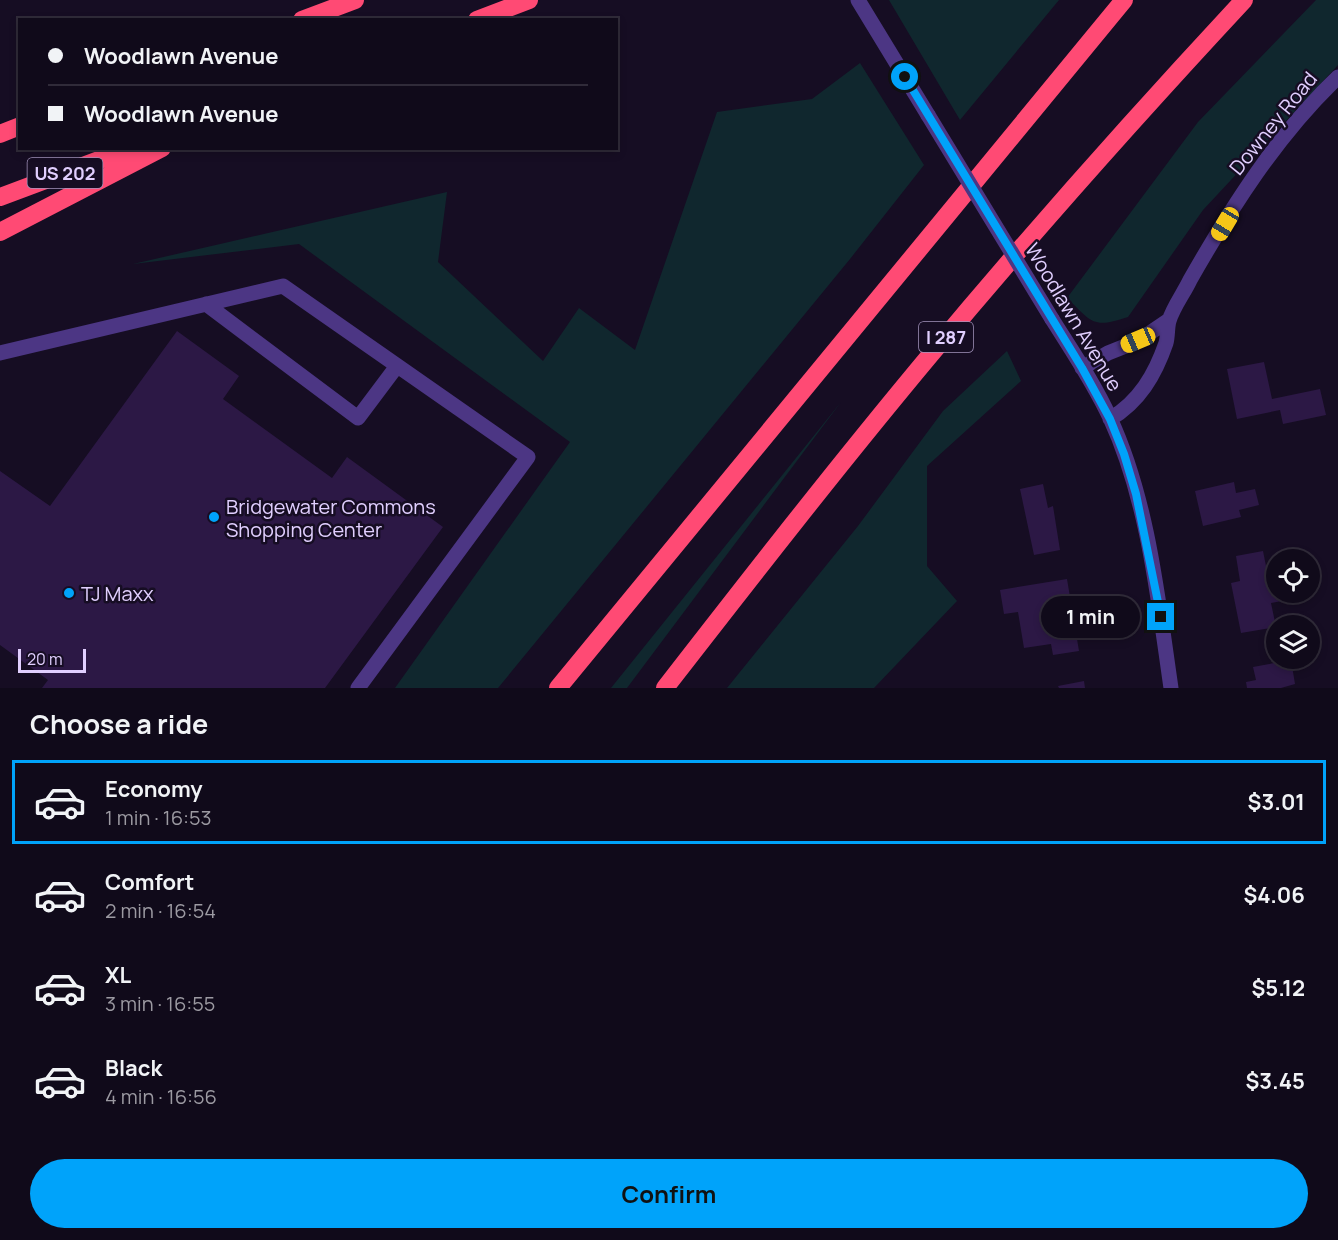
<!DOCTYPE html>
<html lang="en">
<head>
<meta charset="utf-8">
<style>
	body { margin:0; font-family:Manrope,sans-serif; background:#191323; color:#f1f3f6; height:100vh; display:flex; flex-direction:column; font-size:22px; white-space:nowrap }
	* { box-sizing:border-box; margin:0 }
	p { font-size:20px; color:#9c9aa2 }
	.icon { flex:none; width:33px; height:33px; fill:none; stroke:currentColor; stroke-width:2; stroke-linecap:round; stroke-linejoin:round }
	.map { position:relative; height:688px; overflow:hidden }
	.panel { display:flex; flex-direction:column; background:#100a1a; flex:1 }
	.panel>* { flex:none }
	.top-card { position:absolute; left:18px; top:18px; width:600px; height:132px; border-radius:0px; box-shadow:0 3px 9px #0003,0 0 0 2px #302b39; display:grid; align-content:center; height:132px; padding:0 30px; background:#100a1a }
	.buttons { position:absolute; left:1266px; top:549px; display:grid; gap:12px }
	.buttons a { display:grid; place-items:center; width:54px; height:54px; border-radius:50%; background:#100a1a; box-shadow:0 3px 9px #0003,0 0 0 2px #302b39; font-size:30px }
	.scale { position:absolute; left:18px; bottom:15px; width:68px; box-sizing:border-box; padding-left:6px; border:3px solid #e1cfff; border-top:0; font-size:16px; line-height:21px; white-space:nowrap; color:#e1cfff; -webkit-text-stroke:4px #160d23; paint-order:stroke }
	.end { position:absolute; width:27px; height:27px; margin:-14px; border:8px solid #00a3fa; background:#111; box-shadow:0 0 0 3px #111 }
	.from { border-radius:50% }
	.bubble { position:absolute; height:42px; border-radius:21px; background:#100a1a; box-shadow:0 3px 9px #0003,0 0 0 2px #302b39; font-size:20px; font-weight:700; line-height:42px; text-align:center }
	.car { position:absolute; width:18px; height:36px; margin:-18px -9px; border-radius:8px; box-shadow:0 0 4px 2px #0007; background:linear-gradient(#f5c518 24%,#345 0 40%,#f5c518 0 76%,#345 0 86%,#f5c518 0) }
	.top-card b { display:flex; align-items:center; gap:21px; height:57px; font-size:22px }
	.top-card b+b { border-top:2px solid #302b39 }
	.top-card i { width:15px; height:15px; background:#f1f3f6 }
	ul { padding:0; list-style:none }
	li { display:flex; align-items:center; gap:18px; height:84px; margin:0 12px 9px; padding:0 18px; border:3px solid transparent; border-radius:0px }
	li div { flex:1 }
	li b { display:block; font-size:22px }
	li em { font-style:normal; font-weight:700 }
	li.current { border-color:#00a3fa }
	li>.icon { width:54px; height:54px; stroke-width:1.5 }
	h2 { padding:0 30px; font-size:27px; line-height:72px }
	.action { display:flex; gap:12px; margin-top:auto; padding:12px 30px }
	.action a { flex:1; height:69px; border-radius:36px; background:#00a3fa; color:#111; font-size:24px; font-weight:700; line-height:69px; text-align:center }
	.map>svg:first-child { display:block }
	.green { fill:#10272e }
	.building { fill:#2c1845 }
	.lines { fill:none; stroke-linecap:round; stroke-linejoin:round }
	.minor { stroke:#4c3684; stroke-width:15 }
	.highway { stroke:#ff4a74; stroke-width:18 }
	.minor-bridge { stroke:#4c3684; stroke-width:15 }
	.route { stroke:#00a3fa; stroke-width:8 }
	.poi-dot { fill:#00a3fa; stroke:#160d23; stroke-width:2 }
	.labels { text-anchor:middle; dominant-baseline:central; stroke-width:5; stroke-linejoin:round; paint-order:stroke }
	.shield { fill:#160d23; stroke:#a495bd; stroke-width:1.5 }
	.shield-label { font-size:18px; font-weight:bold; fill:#e1cfff }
	.street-label { font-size:20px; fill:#e1cfff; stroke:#160d23 }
	.poi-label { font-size:20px; fill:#e1cfff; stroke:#160d23; text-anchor:start }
</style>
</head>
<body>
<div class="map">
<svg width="1338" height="688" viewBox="0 0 1338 688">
	<rect width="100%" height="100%" fill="#160d23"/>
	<!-- green -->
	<path class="green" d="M889 0H1059L960 120Z
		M1316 0H1338V65L1203 210 1128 317C1092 329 1092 322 1067 298L1198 122Z
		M860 63 924 165 850 259 498 688H395L570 442 299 244 133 264 447 192 438 262 543 361 579 308 635 350 717 112 812 99Z
		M1007 351 1021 381 927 466V566L957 601 874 688H727L858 526 943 411Z
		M841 402 627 688H611Z"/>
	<!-- building -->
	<path class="building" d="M177 331 239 376 223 399 332 478 347 457 443 527 325 688H42L48 680 0 645V471L50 506Z
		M1264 362 1272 399 1320 389 1326 415 1283 424 1280 410 1237 419 1227 369Z
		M1234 482 1236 493 1255 489 1259 505 1239 510 1241 517 1203 526 1195 491Z
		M1043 484 1048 508 1053 506 1060 550 1034 555 1020 489Z
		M1263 551 1269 581 1276 579V592H1280L1282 601 1271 603 1276 627 1241 633 1231 583 1240 581 1236 556Z
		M1067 579 1079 651 1053 655 1051 644 1024 648 1018 612 1004 614 1000 590Z
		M1291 660 1295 684 1281 688H1247L1246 682 1256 680 1253 667Z
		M1084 681 1085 688H1059L1058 686Z"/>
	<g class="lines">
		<!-- minor -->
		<path class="minor" d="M858 0 928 115
			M206 304 358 418 397 366
			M1052 319C1072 351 1094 383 1110 418 1148 500 1158 599 1171 688
			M0 353 283 286 528 457 358 688
			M1082 368 1108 353 1138 341 1169 320
			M1110 419C1139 402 1155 375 1166 343 1168 336 1167 328 1169 321 1173 307 1184 293 1190 280 1231 208 1277 135 1338 77"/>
		<!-- highway -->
		<path class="highway" d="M302 20 355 0
			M477 20 529 0
			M0 134 20 126
			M0 197 131 148
			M0 232 162 148
			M558 688 1124 0
			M665 688C752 576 840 463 931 354 1032 233 1137 115 1244 0"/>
		<!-- minor-bridge -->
		<path class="minor-bridge" d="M928 115 1052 319"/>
	</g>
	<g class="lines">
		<!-- route -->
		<path class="route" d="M905 77 1082 368 1110 419 1124 454 1136 494 1161 617"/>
	</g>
	<!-- markers -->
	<g class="poi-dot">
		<circle cx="214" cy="517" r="6"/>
		<circle cx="69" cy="593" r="6"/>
	</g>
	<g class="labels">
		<!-- shield labels -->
		<g class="shield">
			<rect x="27.5" y="158" width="75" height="30" rx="4.5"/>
			<rect x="919" y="322" width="54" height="30" rx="4.5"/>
		</g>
		<g class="shield-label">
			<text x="65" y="173">US 202</text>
			<text x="946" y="337">I 287</text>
		</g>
		<!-- street labels -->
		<g class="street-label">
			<text transform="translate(1273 123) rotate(-51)">Downey Road</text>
			<text transform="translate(1074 317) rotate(59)">Woodlawn Avenue</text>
		</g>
		<!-- poi labels -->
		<g class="poi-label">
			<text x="226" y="506">Bridgewater Commons<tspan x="226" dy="23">Shopping Center</tspan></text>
			<text x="81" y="593">TJ Maxx</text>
		</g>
	</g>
</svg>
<div class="buttons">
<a><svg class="icon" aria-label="locate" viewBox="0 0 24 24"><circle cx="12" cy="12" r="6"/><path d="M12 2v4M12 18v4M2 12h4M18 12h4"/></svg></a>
<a><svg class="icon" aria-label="layers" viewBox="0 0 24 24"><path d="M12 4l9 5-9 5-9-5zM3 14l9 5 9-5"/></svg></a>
</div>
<div class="scale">20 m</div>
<i class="end from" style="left:905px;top:77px"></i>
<i class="end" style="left:1161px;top:617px"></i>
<div class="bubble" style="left:1041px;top:596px;width:99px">1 min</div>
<i class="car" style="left:1225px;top:224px;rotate:211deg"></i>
<i class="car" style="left:1138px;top:340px;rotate:247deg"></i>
<div class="top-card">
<b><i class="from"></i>Woodlawn Avenue</b>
<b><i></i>Woodlawn Avenue</b>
</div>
</div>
<section class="panel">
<h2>Choose a ride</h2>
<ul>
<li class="current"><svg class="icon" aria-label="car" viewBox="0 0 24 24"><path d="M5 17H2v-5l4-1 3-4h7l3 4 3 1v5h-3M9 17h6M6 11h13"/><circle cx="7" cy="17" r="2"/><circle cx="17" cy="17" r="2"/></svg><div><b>Economy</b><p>1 min · 16:53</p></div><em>$3.01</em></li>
<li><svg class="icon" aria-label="car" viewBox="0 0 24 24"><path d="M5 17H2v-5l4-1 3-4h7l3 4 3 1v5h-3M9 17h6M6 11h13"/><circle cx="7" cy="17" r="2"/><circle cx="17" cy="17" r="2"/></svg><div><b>Comfort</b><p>2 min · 16:54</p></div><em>$4.06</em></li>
<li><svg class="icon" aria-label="car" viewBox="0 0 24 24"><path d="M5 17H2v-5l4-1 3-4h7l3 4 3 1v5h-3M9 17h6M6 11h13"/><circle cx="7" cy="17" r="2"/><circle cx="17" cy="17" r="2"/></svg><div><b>XL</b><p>3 min · 16:55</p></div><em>$5.12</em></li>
<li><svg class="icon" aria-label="car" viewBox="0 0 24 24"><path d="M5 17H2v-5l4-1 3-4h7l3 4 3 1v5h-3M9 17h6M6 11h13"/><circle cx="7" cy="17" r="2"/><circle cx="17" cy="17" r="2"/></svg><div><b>Black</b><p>4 min · 16:56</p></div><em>$3.45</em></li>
</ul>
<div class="action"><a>Confirm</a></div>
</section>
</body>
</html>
